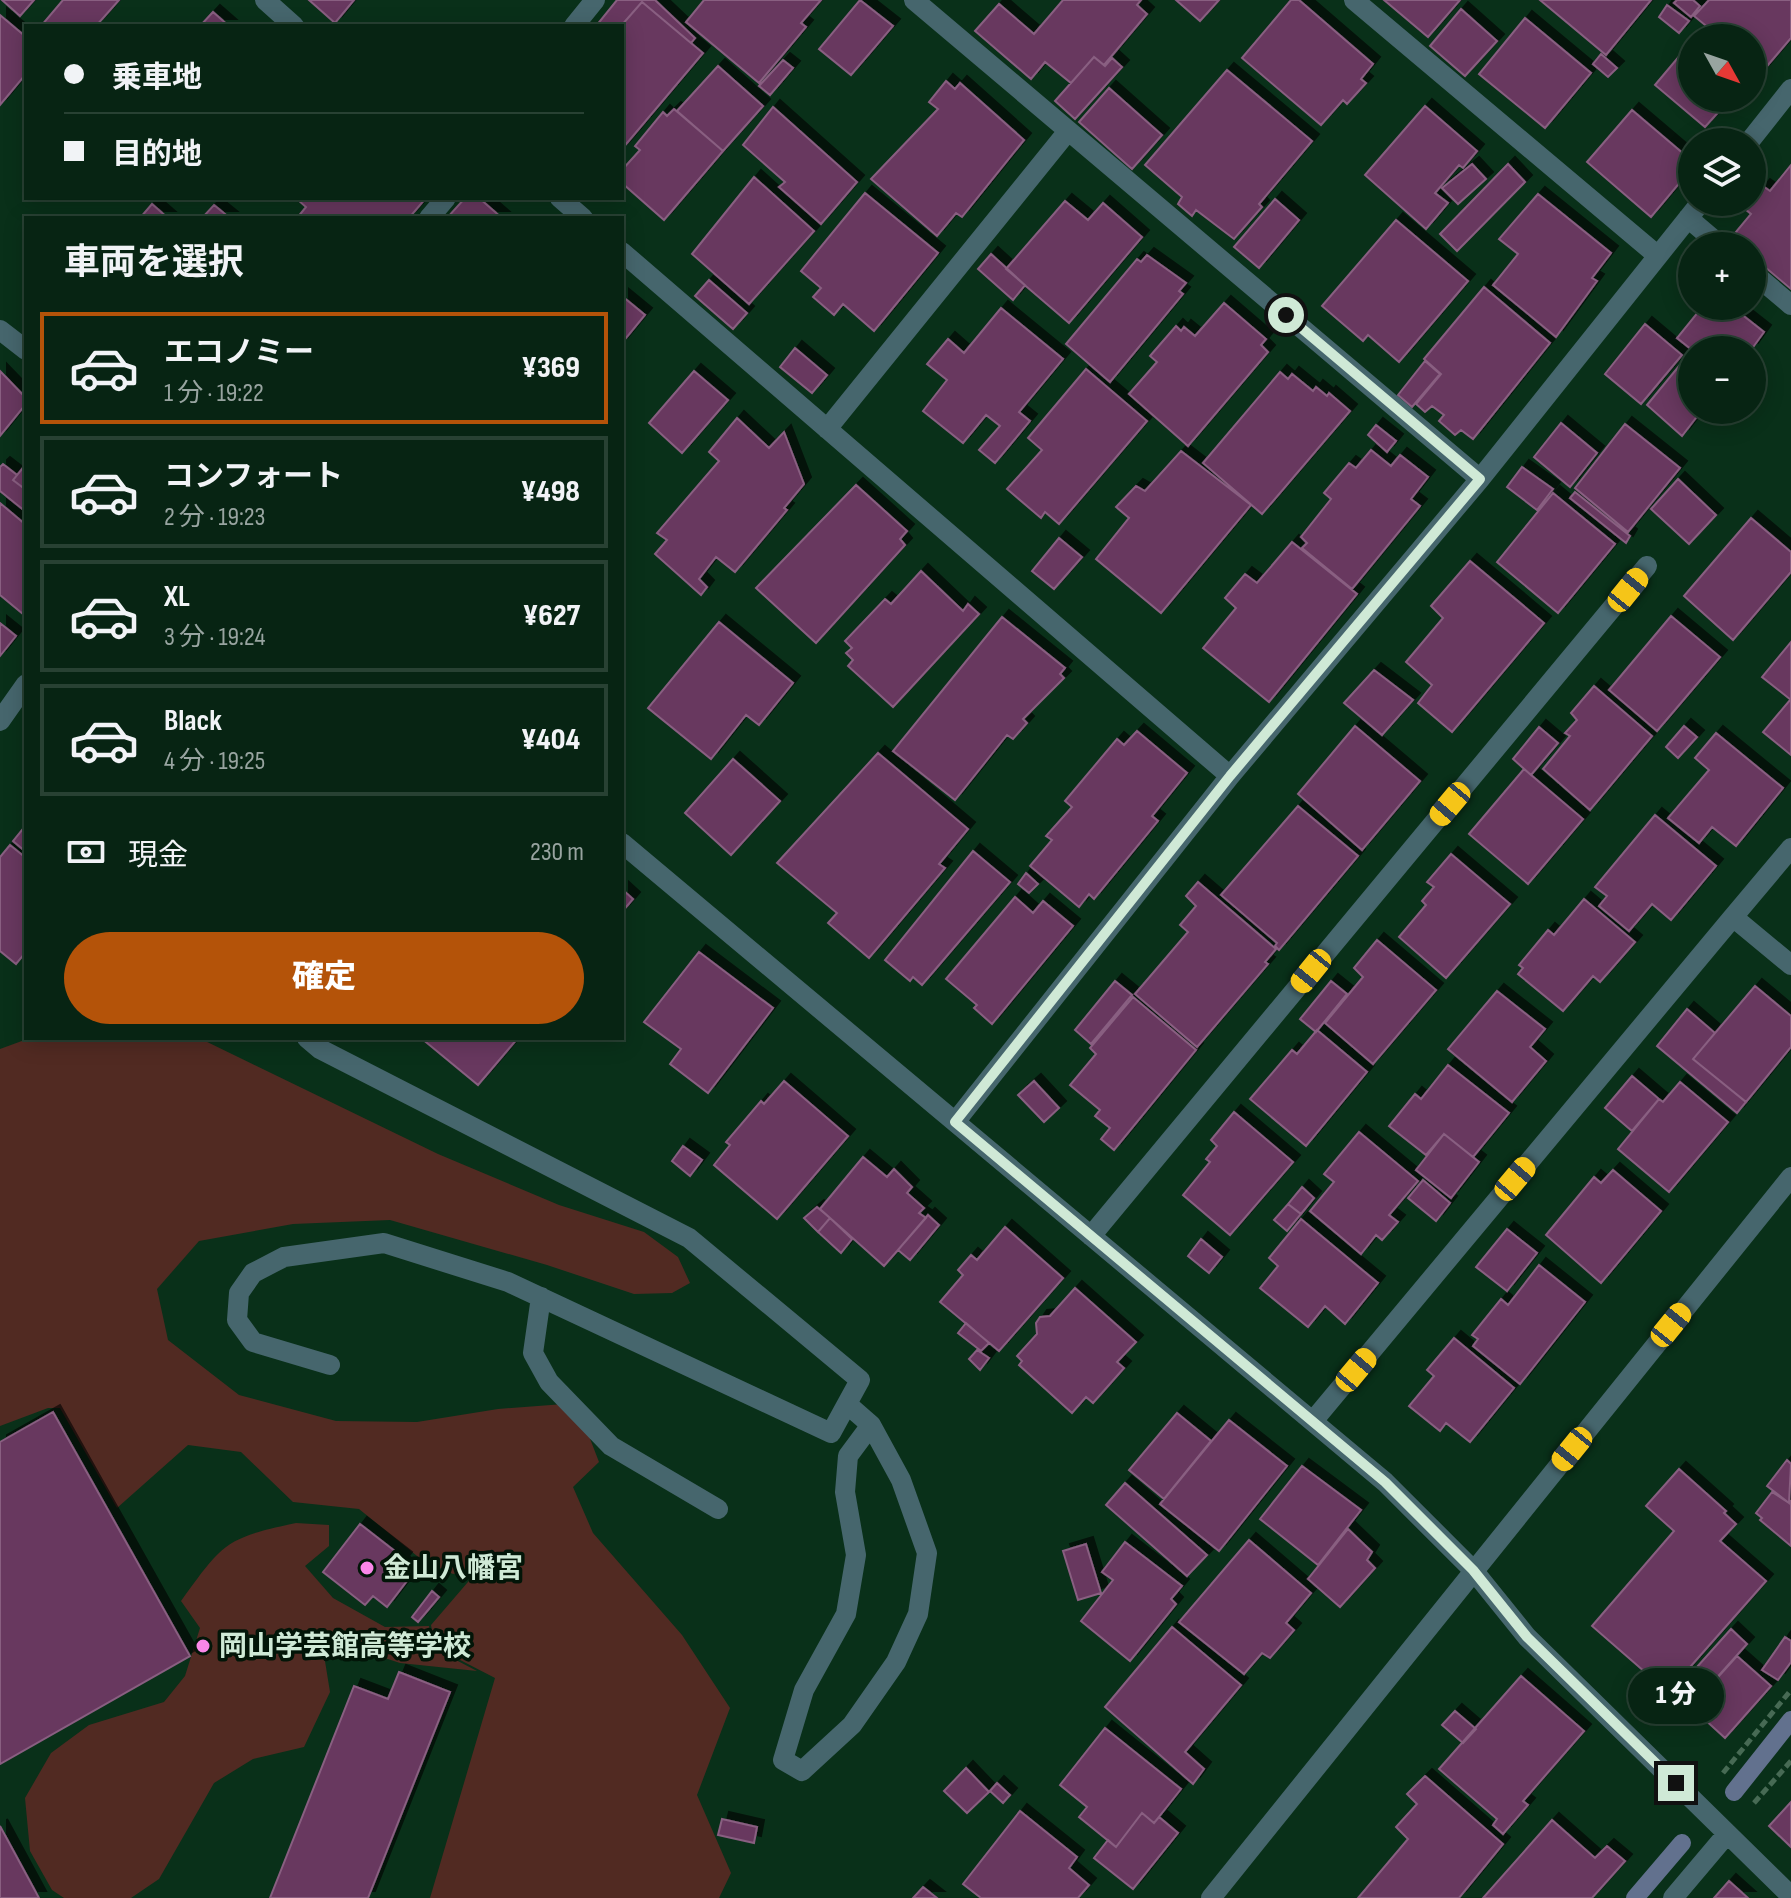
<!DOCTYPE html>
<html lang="ja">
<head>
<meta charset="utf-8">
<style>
	body { margin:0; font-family:"Sofia Sans Condensed","Noto Sans JP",sans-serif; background:#102c1c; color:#f1f3f6; height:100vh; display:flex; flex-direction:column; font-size:30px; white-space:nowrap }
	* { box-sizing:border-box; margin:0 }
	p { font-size:26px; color:#98a4a0 }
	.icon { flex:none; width:44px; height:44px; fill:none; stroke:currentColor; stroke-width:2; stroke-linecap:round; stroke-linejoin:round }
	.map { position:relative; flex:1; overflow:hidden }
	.side { position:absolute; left:24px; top:216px; width:600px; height:824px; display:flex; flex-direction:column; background:#072413; border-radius:0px; box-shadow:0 4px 20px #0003,0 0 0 2px #284133 }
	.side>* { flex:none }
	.hud { position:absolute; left:24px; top:24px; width:600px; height:176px; border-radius:0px; box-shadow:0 4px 20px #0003,0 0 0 2px #284133; display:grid; align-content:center; height:176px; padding:0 40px; background:#072413 }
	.needle { width:52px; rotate:130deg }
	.tools { position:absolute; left:1678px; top:24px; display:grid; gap:16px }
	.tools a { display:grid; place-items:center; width:88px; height:88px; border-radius:50%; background:#072413; box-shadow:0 4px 20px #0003,0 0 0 2px #284133; font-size:40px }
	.end { position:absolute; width:36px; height:36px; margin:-18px; border:10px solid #cfe9d6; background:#111; box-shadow:0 0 0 4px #111 }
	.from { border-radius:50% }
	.bubble { position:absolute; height:56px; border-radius:28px; background:#072413; box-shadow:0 4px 20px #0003,0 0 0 2px #284133; font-size:26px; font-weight:800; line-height:56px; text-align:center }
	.car { position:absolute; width:24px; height:48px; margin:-24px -12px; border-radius:10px; box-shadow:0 0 6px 2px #0007; background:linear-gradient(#f5c518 24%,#345 0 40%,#f5c518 0 76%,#345 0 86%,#f5c518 0) }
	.hud b { display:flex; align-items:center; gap:28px; height:76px; font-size:30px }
	.hud b+b { border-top:2px solid #284133 }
	.hud i { width:20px; height:20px; background:#f1f3f6 }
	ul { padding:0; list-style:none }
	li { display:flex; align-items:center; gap:24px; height:112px; margin:0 16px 12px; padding:0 24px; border:4px solid #284133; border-radius:0px }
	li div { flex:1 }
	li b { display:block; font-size:30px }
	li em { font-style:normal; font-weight:800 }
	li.on { border-color:#b45309 }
	li>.icon { width:72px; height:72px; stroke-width:1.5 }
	h2 { padding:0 40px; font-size:36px; line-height:96px }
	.pay { display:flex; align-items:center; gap:20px; height:88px; padding:0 40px; font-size:30px }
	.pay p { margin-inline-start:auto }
	.cta { display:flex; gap:16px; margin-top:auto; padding:16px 40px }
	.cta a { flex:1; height:92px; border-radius:48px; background:#b45309; color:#fff; font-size:32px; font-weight:800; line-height:92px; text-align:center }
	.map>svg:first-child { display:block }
	.green { fill:#512a22 }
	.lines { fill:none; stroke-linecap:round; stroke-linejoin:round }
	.stream { stroke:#62718e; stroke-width:18 }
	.building { fill:#67395f; stroke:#895e81; stroke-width:2; filter:url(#shadow) }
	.path { stroke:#476a54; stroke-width:5; stroke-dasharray:8 4; stroke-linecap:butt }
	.service { stroke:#46666d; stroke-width:20 }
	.minor { stroke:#46666d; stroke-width:20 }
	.tertiary { stroke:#46666d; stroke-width:20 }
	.route { stroke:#cfe9d6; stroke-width:10 }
	.poi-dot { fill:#fa87e8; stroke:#021508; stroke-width:3 }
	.labels { text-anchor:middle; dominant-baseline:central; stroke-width:7; stroke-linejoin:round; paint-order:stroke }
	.poi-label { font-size:28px; font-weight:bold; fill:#cfe9d6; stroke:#021508; text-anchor:start }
</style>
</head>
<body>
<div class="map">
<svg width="1791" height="1898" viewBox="0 0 1791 1898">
	<defs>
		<filter id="shadow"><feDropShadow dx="7" dy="-7" stdDeviation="0" flood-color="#0009"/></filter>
	</defs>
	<rect width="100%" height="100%" fill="#093019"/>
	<!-- green -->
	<path class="green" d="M30 1038H199L438 1154 559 1205 644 1232 678 1257 690 1283 672 1293 634 1294 547 1265 390 1220 293 1224 199 1241 157 1289 168 1340 239 1395 336 1421 417 1422 498 1409 564 1404 589 1436 599 1462 573 1487 593 1533 682 1635 730 1708 697 1795 731 1873 719 1898H430L495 1678 435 1647 431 1625 480 1568 453 1574 422 1560 359 1509 293 1502 241 1452 188 1445 117 1508 60 1408H48L0 1426V1049Z
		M296 1523 329 1525V1546L305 1566 333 1598 385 1627 429 1626 433 1648 477 1671 400 1663 342 1644 324 1655 330 1692 304 1747 253 1759 214 1783 159 1879 131 1898H64L52 1890 30 1851 25 1798 51 1753 89 1725 164 1702 185 1676 200 1628 181 1601C223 1543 225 1538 296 1523Z"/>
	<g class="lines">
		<!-- stream -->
		<path class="stream" d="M1734 1792 1791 1720
			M1635 1898 1682 1843"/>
	</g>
	<!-- building -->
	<path class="building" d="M2 0H34L20 16Z
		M63 0H119L96 26H41Z
		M309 0H354L335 23Z
		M617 0H655L695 38 691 43 642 2 621 26H596Z
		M704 0H821L801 23 806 27 759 83 686 22Z
		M860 0 893 26 851 75 819 49Z
		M1063 0H1141L1137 5 1147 14 1104 65 1094 57 1071 83 1045 62 1031 79 975 31 999 4 1034 34Z
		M1176 0H1219L1200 21Z
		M1291 0H1299L1373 64 1361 79 1366 83 1347 104 1343 100 1321 125 1242 58Z
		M1384 0H1460L1428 37Z
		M1540 0H1651L1606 55Z
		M1677 0H1693L1700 6 1691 17 1674 3Z
		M1709 0H1791V38L1762 72 1752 64V38H1721L1694 16Z
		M642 2 703 53 622 149 621 26Z
		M1667 5 1689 21 1679 33 1659 17Z
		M1461 9 1497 41 1465 76 1430 46Z
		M213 12 229 26H200Z
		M0 15 26 37V74L0 105Z
		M1525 18 1591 73 1545 128 1479 74Z
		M1692 41V98H1731L1705 127 1655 85Z
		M1601 54 1617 68 1608 77 1593 64Z
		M1094 57 1105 66 1112 58 1122 67 1075 119 1055 101Z
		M783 60 793 68 770 95 759 86Z
		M718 66 763 106 723 151 677 111Z
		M1227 70 1312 141 1259 204 1262 207 1234 239 1196 210 1192 216 1178 204 1182 197 1145 165Z
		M946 81 955 89 960 83 1024 140 962 217 956 213 937 236 871 179 938 109 929 102Z
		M1109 88 1162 135 1132 169 1079 122Z
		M1425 106 1477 151 1463 168 1459 165 1435 193 1448 203 1426 229 1365 175Z
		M773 107 857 182 821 224 779 187 785 182 743 145Z
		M674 109 723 151 664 220 622 183V170L640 150 635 146 663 112 667 116Z
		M1632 110 1692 161V168L1651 217 1587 162Z
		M1472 164 1486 179 1458 204 1442 188Z
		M1508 164 1525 182 1457 251 1440 234Z
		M1791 165V289L1752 256V246H1740L1731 238 1751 214 1745 209 1763 186 1770 191Z
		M754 177 814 231 749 304 692 254Z
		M865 193 938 253 874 331 843 304 834 315 813 297 821 288 801 271Z
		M1538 194 1611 253 1592 278 1597 281 1556 337 1493 285 1518 254 1499 239Z
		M300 198H426L409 218H297L306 207 298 200Z
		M465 198H479L502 218H447Z
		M1275 199 1299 220 1259 268 1234 247Z
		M1065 201 1088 220 1103 203 1142 237 1069 323 1006 269Z
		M152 204 168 218H140Z
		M214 205 230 218H202Z
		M1396 220 1468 281 1399 362 1368 335 1363 341 1322 306Z
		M991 254 1025 285 1013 300 978 269Z
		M1147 255 1186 283 1179 291 1183 294 1110 382 1066 344 1137 259 1141 262Z
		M709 280 747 313 733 329 695 296Z
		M1484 287 1550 343 1473 439 1461 430 1455 435 1439 421 1444 415 1432 406 1425 412 1416 404 1441 374 1424 359Z
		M622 296 645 315 622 343Z
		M1224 303 1266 339 1261 345 1268 352 1188 446 1129 394 1157 362 1150 356 1176 326 1181 331 1184 327 1195 336Z
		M1703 306H1731L1764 332 1751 350H1692L1677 338Z
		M1001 308 1063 359 1019 412 1030 421 995 463 979 450 1000 426 986 415 963 443 923 411 947 380 927 364 948 339 964 353Z
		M1645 324 1682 355 1641 404 1605 374Z
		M795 348 827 375 812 393 780 367Z
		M1425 361 1440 374 1412 407 1398 395Z
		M1679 366 1692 378V410H1702L1682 436 1647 405Z
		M1086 369 1147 421 1059 524 1045 512 1041 518 1007 489 1042 450 1028 438Z
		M0 371 26 398V404L0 436Z
		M694 371 728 400 682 453 649 423Z
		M1280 372 1288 379 1292 374 1313 391 1316 387 1327 396 1329 393 1350 411 1262 514 1203 463Z
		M737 418 769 448 784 432 804 484 784 508 787 510 735 572 716 557 699 579 707 587 701 595 655 554 667 540 657 533 719 461 709 452Z
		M1561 423 1597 453 1570 487 1534 457Z
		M1625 424 1680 468 1628 532 1575 488Z
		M1376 425 1396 441 1387 452 1368 435Z
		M1371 450 1391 466 1400 455 1428 477 1411 499 1420 506 1352 589 1302 548 1307 543 1301 537 1331 499 1324 493 1349 463 1356 468Z
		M1181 451 1251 505 1161 613 1096 559 1129 518 1116 507 1136 486 1145 491Z
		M3 464 17 475 13 480 26 490V512L0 491V467Z
		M26 464V490L13 480Z
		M1522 467 1553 489 1537 510 1507 487Z
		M1678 479 1716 515 1689 544 1651 509Z
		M856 485 907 531 900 539 905 545 816 643 756 588Z
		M1575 492 1630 536 1626 543 1570 498Z
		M1553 493 1615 544 1558 613 1497 562Z
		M0 503 26 525V610L23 614 0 595Z
		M1751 518 1791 552V572L1733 640 1684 596Z
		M1059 538 1082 557 1054 589 1032 571Z
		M1292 542 1357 594 1269 702 1203 648 1236 608 1225 598 1245 574 1257 583Z
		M1470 561 1544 623 1452 732 1418 703 1432 685 1406 662 1443 618 1431 606Z
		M921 571 963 611 968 604 979 614 893 707 848 666 853 660 846 653 852 648 845 641 885 599 891 604Z
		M1671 616 1720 657 1657 731 1609 690Z
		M1002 617 1065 668 1060 674 1064 678 1023 719 1027 723 1013 739 1007 735 955 800 893 751Z
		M719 622 793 683 759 725 746 715 711 759 648 708Z
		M0 623 16 636 0 656Z
		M1791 642V700L1762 677Z
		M1374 670 1413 700 1382 735 1344 703Z
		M1594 686 1652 736 1590 810 1543 769 1570 736 1565 733 1577 720 1571 713Z
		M1790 700H1791V755L1763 732Z
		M1355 726 1420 781 1362 850 1298 794Z
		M1684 726 1697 737 1678 758 1666 747Z
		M1539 727 1558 743 1531 775 1513 759Z
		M1137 731 1187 773 1152 816 1158 821 1094 899 1089 894 1079 907 1030 866 1052 840 1046 836 1072 807 1065 801 1117 739 1124 745Z
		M1716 733 1783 788 1736 846 1712 827 1699 843 1668 818 1709 770 1695 758Z
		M878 753 968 829 939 864 945 868 869 958 828 923 837 913 777 863Z
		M733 759 780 801 731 855 685 813Z
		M1524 769 1583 819 1528 884 1469 834Z
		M1298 806 1358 856 1279 950 1275 946 1277 943 1221 895Z
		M1655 815 1716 866 1671 920 1652 904 1629 931 1599 906 1607 896 1595 887Z
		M26 825V852L13 841Z
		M10 845 26 858V952L16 964 0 951V857Z
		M973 851 1010 882 922 985 913 977 910 981 885 960Z
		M1451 854 1510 904 1446 978 1399 937 1426 905 1422 901 1434 887 1427 882Z
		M1026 873 1038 884 1029 893 1018 884Z
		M1198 882 1276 949 1265 962 1268 964 1197 1047 1135 994 1188 932 1180 925 1196 906 1186 896Z
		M622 889 633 899 622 912Z
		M1015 897 1033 913 1043 901 1073 926 992 1024 974 1008 977 1005 946 979Z
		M1584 899 1635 942 1600 982 1593 976 1563 1011 1518 974 1523 968 1519 965 1548 930 1554 935Z
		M1377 940 1436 990 1373 1064 1325 1023 1363 977 1354 968Z
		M699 952 773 1008 708 1093 670 1064 681 1049 644 1022Z
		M1115 981 1132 995 1091 1044 1075 1030Z
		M1331 981 1347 994 1316 1032 1300 1019Z
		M1755 986 1791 1016V1047L1746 1102 1693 1059Z
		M1497 991 1545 1029 1530 1047 1546 1061 1512 1102 1448 1049Z
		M1133 997 1196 1050 1114 1150 1101 1139 1110 1128 1095 1116 1100 1110 1070 1085 1096 1054 1090 1048Z
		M1687 1009 1715 1033 1693 1059 1746 1102 1737 1113 1657 1046Z
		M1317 1030 1367 1072 1306 1146 1250 1099 1292 1050 1297 1054Z
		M421 1038H518L478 1085Z
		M1448 1065 1509 1113 1473 1157 1444 1134 1426 1155 1389 1126 1415 1094 1421 1099Z
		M1632 1076 1659 1099 1632 1131 1605 1108Z
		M784 1081 848 1136 777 1219 714 1165 730 1145 726 1142 761 1101 764 1104Z
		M1034 1081 1059 1108 1044 1122 1018 1095Z
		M1680 1082 1728 1122 1669 1192 1618 1149 1659 1099 1663 1102Z
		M1234 1112 1293 1162 1230 1235 1183 1195 1210 1162 1206 1159 1217 1146 1211 1140Z
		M1359 1132 1418 1181 1389 1215 1398 1222 1382 1240 1376 1235 1361 1254 1310 1211 1334 1182 1324 1174Z
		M1444 1134 1479 1162 1451 1198 1416 1170Z
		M683 1146 702 1160 690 1176 672 1161Z
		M863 1157 887 1177 894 1169 912 1187 907 1193 924 1208 919 1213 926 1218 884 1266 820 1209Z
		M1613 1170 1661 1211 1601 1283 1546 1235 1594 1177 1601 1183Z
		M1423 1180 1450 1203 1436 1221 1408 1198Z
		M1302 1187 1314 1198 1301 1214 1288 1204Z
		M1288 1204 1301 1214 1287 1231 1274 1220Z
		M817 1207 830 1218 818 1232 804 1218Z
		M928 1215 939 1225 910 1260 898 1250Z
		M830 1218 852 1239 841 1253 818 1232Z
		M1301 1219 1378 1283 1345 1324 1325 1306 1308 1327 1260 1288 1278 1266 1269 1258Z
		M1005 1227 1063 1278 999 1351 940 1302 963 1275 958 1270 971 1255 977 1260Z
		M1507 1229 1537 1253 1507 1291 1476 1267Z
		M1201 1239 1222 1257 1209 1273 1188 1256Z
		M1539 1265 1585 1302 1520 1384 1473 1346 1478 1339 1472 1335 1501 1299 1508 1305Z
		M1075 1288 1136 1342 1117 1362 1124 1368 1093 1403 1086 1397 1072 1413 1019 1365 1022 1361 1017 1356 1037 1334 1036 1323 1040 1317 1050 1316Z
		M966 1323 989 1343 981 1351 958 1333Z
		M1454 1338 1514 1388 1470 1442 1446 1423 1440 1431 1409 1406 1434 1376 1427 1370Z
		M977 1350 989 1358 980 1370 969 1359Z
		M53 1412 190 1656 0 1764V1442Z
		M1177 1413 1211 1441 1164 1499 1129 1470Z
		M1229 1420 1287 1466 1219 1551 1160 1504Z
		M1787 1460 1791 1464 1789 1503 1767 1486Z
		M1302 1466 1361 1510 1318 1565 1260 1519Z
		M1679 1469 1726 1511 1724 1513 1736 1524 1720 1541 1766 1581 1668 1692 1592 1626 1674 1531 1646 1506Z
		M1125 1483 1207 1555 1187 1576 1106 1505Z
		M1772 1492 1789 1503 1791 1501V1546L1760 1520 1762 1518 1756 1513Z
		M360 1524 405 1559 402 1563 413 1573 387 1607 373 1596 365 1605 323 1572Z
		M1348 1529 1372 1552 1367 1560 1375 1568 1340 1607 1308 1579Z
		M1249 1540 1311 1593 1286 1623 1294 1630 1270 1658 1262 1653 1244 1674 1179 1622Z
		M1125 1542 1182 1586 1171 1599 1176 1604 1130 1661 1081 1621 1113 1580 1102 1572Z
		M1086 1544 1101 1593 1078 1600 1063 1551Z
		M432 1591 439 1597 418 1622 412 1617Z
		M1172 1627 1241 1685 1185 1752 1204 1769 1193 1784 1105 1707Z
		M1731 1629 1747 1644 1678 1721 1662 1706Z
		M1785 1637 1791 1641V1662L1778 1680 1762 1670Z
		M1737 1656 1771 1686 1725 1738 1691 1707Z
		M399 1672 450 1692 368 1898H270L354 1686 388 1699Z
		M1521 1676 1584 1731 1523 1801 1528 1805 1503 1834 1493 1825 1497 1819 1439 1769Z
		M1455 1711 1476 1729 1463 1743 1442 1725Z
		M1105 1728 1181 1789 1154 1823 1142 1813 1116 1847 1079 1817 1087 1807 1060 1785Z
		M966 1768 989 1792 967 1813 944 1791Z
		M1425 1776 1503 1844 1459 1898H1358L1408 1839 1396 1827 1417 1804 1407 1794Z
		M997 1783 1010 1795 1003 1803 990 1791Z
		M1791 1802V1847L1769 1826Z
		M1020 1811 1077 1857 1069 1868 1089 1885 1078 1898H981L963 1884Z
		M1142 1813 1154 1823 1159 1817 1178 1833 1133 1889 1094 1858 1108 1840 1116 1847Z
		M722 1819 757 1827 754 1843 718 1835Z
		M1552 1820 1595 1858 1607 1846 1625 1861 1592 1898H1483Z
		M0 1826 39 1898H0Z
		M1729 1881 1748 1898H1714Z
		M923 1887 937 1898H913Z"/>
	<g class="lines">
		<!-- path -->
		<path class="path" d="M1723 1773 1791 1690
			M1754 1803 1791 1761"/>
		<!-- service -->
		<path class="service" d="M307 1038 320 1049 689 1238 860 1380 831 1433 508 1282 384 1243 284 1257 253 1273 239 1293 237 1320 253 1342 330 1365
			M541 1297 533 1353 549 1382 611 1446 718 1509
			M847 1404 871 1425 901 1480 927 1553 918 1614 896 1662 852 1725 802 1771 783 1760 804 1690 846 1614 856 1555 845 1492 848 1456 871 1425"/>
		<!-- minor -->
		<path class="minor" d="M265 0 294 26
			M914 0 1480 479
			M1354 0 1658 256
			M574 26 595 0
			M1749 142 1791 89
			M560 198 583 218
			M429 218 446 198
			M1688 218 1721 246
			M622 252 1230 776
			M1752 272 1791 305
			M0 330 26 350
			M827 429 1068 131
			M0 721 26 684
			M622 843 1385 1482 1473 1570 1527 1637 1791 1896
			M1733 917 1791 848
			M955 1122 1230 776 1480 479 1701 202
			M1091 1236 1647 566
			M1313 1421 1733 917 1791 965
			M1673 1898 1727 1834"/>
		<!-- tertiary -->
		<path class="tertiary" d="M1211 1898 1791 1177"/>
	</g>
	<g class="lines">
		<!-- route -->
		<path class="route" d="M1286 315 1480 479 1230 776 955 1122 1385 1482 1473 1570 1527 1637 1676 1783"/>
	</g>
	<!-- markers -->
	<g class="poi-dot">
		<circle cx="367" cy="1568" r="8"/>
		<circle cx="203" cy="1646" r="8"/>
	</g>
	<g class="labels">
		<!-- poi labels -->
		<g class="poi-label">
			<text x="383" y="1568">金山八幡宮</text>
			<text x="219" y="1646">岡山学芸館高等学校</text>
		</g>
	</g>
</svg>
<div class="tools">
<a><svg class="needle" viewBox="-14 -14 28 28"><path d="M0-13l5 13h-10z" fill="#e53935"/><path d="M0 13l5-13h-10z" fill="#98a4a0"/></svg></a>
<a><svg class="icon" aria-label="layers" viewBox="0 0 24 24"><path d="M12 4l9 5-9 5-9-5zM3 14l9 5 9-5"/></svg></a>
<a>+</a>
<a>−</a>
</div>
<i class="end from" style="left:1286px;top:315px"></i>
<i class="end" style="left:1676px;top:1783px"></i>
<div class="bubble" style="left:1628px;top:1668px;width:96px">1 分</div>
<i class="car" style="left:1628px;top:590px;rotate:39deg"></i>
<i class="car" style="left:1450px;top:804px;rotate:220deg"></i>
<i class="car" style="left:1311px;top:971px;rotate:219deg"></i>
<i class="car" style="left:1515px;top:1179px;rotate:40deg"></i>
<i class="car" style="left:1671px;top:1325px;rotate:39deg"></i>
<i class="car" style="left:1356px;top:1370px;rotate:40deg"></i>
<i class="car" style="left:1572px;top:1449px;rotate:219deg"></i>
<div class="hud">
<b><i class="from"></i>乗車地</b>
<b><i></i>目的地</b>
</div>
<section class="side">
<h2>車両を選択</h2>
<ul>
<li class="on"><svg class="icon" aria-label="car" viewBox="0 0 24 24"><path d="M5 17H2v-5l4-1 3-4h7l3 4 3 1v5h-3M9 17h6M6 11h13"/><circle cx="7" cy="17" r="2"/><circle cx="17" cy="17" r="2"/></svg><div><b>エコノミー</b><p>1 分 · 19:22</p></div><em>¥369</em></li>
<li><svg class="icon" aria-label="car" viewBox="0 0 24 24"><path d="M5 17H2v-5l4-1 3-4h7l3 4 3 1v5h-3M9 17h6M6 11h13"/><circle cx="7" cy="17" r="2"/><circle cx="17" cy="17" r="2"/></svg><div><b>コンフォート</b><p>2 分 · 19:23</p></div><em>¥498</em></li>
<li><svg class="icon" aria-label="car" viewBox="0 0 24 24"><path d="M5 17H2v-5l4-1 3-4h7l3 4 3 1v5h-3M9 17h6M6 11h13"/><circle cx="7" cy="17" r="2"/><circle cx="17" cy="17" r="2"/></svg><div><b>XL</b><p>3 分 · 19:24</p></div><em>¥627</em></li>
<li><svg class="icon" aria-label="car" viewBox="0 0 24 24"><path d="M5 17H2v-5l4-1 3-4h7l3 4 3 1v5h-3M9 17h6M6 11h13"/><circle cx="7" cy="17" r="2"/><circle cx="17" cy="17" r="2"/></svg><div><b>Black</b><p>4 分 · 19:25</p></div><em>¥404</em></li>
</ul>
<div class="pay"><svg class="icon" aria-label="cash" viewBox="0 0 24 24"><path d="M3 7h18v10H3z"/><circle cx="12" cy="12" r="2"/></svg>現金<p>230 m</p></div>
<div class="cta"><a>確定</a></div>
</section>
</div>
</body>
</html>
